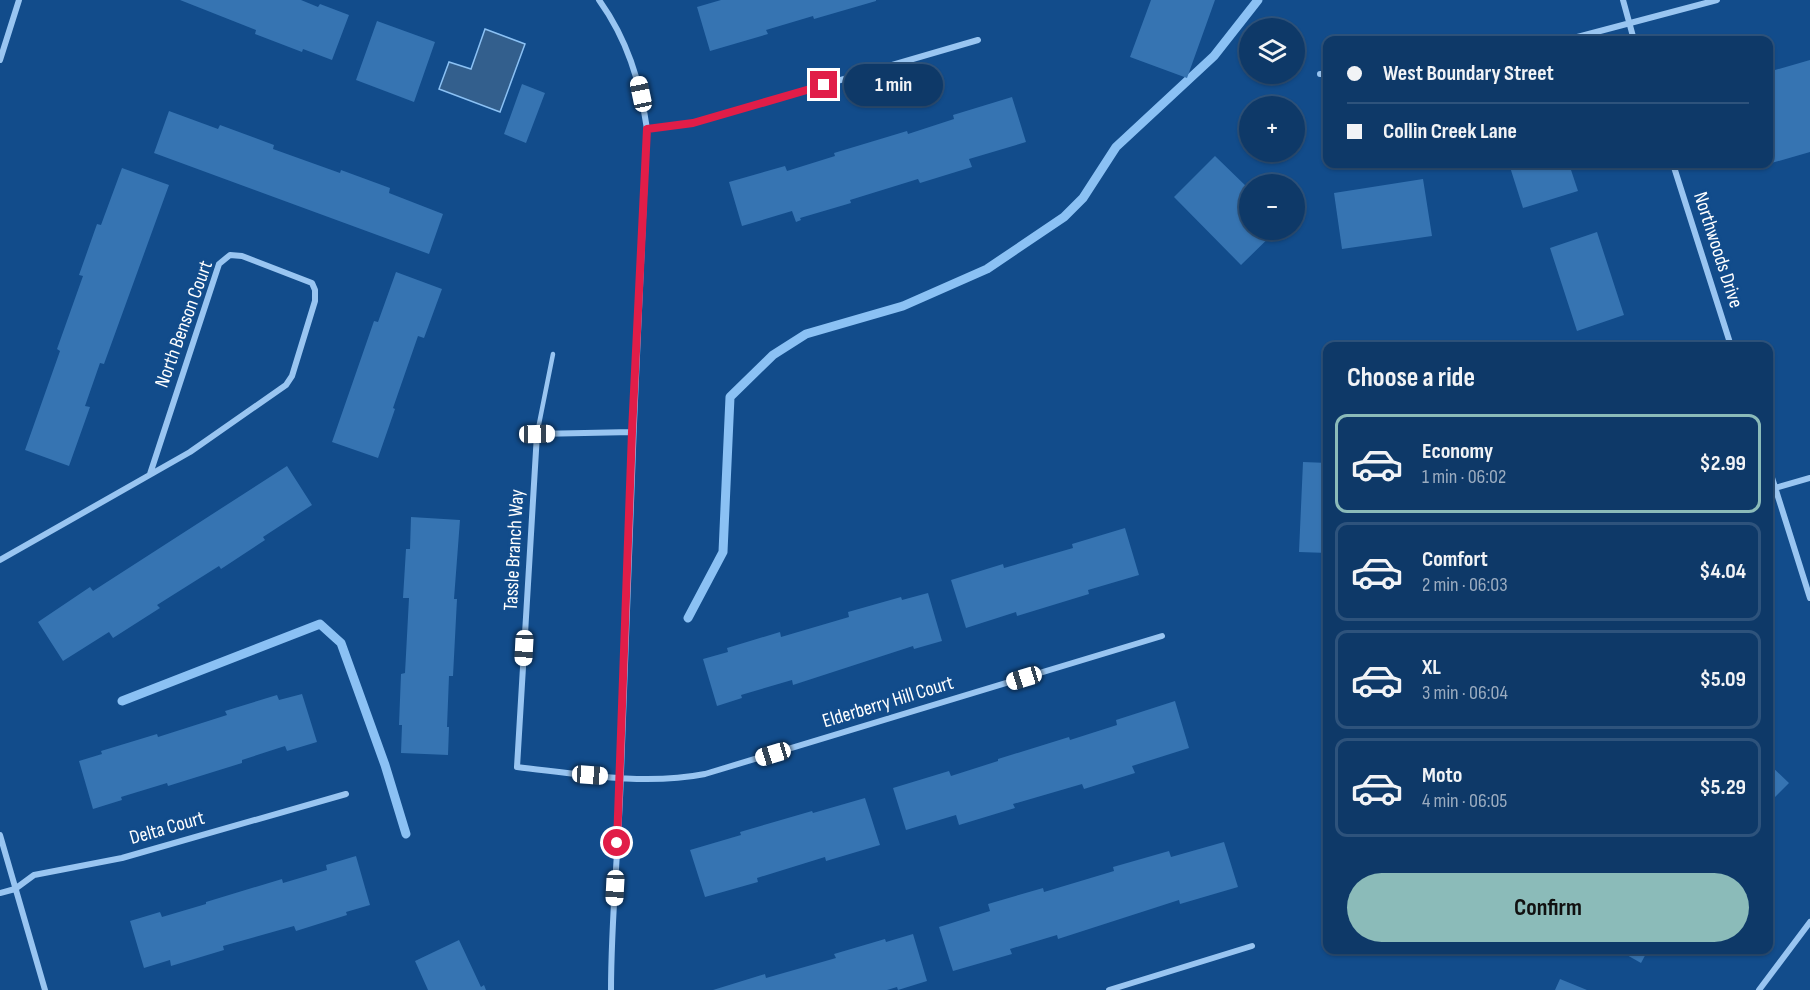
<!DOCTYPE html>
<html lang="en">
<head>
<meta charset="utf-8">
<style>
	body { margin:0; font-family:"Sofia Sans Condensed",sans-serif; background:#1c4471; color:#f1f3f6; height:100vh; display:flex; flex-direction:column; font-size:22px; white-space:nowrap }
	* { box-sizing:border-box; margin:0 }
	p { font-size:20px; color:#9bacc0 }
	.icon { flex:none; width:33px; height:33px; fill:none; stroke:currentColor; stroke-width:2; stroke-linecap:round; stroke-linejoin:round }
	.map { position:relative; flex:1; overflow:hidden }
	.sheet { position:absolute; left:1323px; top:342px; width:450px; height:612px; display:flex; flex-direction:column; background:#0e3968; border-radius:12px; box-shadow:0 2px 4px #0004,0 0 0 2px #2e537c }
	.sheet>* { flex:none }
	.banner { position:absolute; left:1323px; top:36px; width:450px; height:132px; border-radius:12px; box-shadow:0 2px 4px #0004,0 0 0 2px #2e537c; display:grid; align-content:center; height:132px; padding:0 24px; background:#0e3968 }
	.fabs { position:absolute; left:1239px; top:18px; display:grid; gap:12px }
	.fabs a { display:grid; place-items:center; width:66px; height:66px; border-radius:50%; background:#0e3968; box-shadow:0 2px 4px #0004,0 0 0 2px #2e537c; font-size:30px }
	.end { position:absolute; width:27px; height:27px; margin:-14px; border:8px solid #e11d48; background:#fff; box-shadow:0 0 0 3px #fff }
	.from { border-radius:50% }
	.bubble { position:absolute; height:42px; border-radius:21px; background:#0e3968; box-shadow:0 2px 4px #0004,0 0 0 2px #2e537c; font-size:20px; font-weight:700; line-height:42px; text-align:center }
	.car { position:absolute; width:18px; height:36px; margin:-18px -9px; border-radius:8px; box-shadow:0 0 4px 2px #0007; background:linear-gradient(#fff 24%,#345 0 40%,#fff 0 76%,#345 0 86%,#fff 0) }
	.banner b { display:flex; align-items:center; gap:21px; height:57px; font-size:22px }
	.banner b+b { border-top:2px solid #2e537c }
	.banner i { width:15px; height:15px; background:#f1f3f6 }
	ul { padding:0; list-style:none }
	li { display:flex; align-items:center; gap:18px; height:99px; margin:0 12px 9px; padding:0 12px; border:3px solid #2e537c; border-radius:12px }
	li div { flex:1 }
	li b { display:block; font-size:22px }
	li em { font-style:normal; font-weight:700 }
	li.selected { border-color:#8bbbb9 }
	li>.icon { width:54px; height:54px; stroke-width:1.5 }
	h2 { padding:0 24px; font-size:27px; line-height:72px }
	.cta { display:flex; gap:12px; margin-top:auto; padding:12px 24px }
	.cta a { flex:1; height:69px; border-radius:36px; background:#8bbbb9; color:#111; font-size:24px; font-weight:700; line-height:69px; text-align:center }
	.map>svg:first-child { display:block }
	.water { fill:#335f8d; stroke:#8bc1f4; stroke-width:1.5 }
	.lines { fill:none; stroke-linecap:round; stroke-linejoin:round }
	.stream { stroke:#8bc1f4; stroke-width:9 }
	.building { fill:#3674b2 }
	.service { stroke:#99c5f1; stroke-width:4.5 }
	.minor { stroke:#99c5f1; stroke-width:6 }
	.route { stroke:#e11d48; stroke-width:8 }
	.labels { text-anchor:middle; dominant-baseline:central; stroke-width:6; stroke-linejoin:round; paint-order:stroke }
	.street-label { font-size:20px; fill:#fff; stroke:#124c8b }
</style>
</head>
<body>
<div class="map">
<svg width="1810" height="990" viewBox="0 0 1810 990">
	<rect width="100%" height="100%" fill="#124c8b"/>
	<!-- water -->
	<path class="water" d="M485 29 525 44 500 112 439 89 449 62 471 69Z"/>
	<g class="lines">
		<!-- stream -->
		<path class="stream" d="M688 618 723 552 730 397 773 355 806 334 903 306 987 269 1064 217 1083 198 1116 147 1214 56 1258 0
			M122 701 320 624 341 643 385 765 406 834"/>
	</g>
	<!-- building -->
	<path class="building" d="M180 0H301L318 7 320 4 349 15 332 60 303 49 302 52 255 34 256 30Z
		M721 0H876V1L814 19 813 16 766 30 768 34 710 51 697 7Z
		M1151 0H1215L1187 78 1130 57Z
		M377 21 435 42 414 102 356 80Z
		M1810 60V152L1768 164V72Z
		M522 84 545 93 526 143 504 134Z
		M1012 97 1026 142 969 159 972 167 920 183 918 179 850 200 851 203 800 218 801 220 796 222 792 211 742 226 729 182 785 166 787 171 835 156 834 153 907 131 908 134 954 119 953 115Z
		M169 111 218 129 220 125 274 145 273 149 340 173 341 170 390 188 389 193 443 214 429 254 154 153Z
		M1215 156 1250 190V230H1277L1241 265 1174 197Z
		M1509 164H1569L1578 191 1523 208Z
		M122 168 169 185 104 364 100 363 85 406 90 407 69 466 25 450 60 351 57 349 83 276 79 275 97 224 101 225Z
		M1423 179 1432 236 1342 249 1334 193Z
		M1597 232 1624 315 1577 331 1550 248Z
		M396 272 442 289 424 338 418 336 393 408 395 409 378 458 332 442 374 321 378 322Z
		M1303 462 1328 463V553L1299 552Z
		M287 466 312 505 263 537 265 540 221 569 219 566 157 605 160 608 113 638 109 632 63 661 38 622 90 587 93 591Z
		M411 517 460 520 454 599H457L453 676H449L447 727H449L448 755 401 753 402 725H399L401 674 405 673 409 598H403L406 549H410Z
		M1125 528 1139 575 1088 590 1089 594 1017 616 1016 612 966 628 951 580 1003 564 1004 568 1073 548 1072 544Z
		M928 593 942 641 914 649 913 646 793 685 792 680 741 695 742 698 717 706 703 659 728 652 727 648 780 632 781 637 849 617 848 612 901 597 902 600Z
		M302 694 317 742 287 751 285 746 242 760V763L168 786 167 783 121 797 122 800 93 809 79 761 102 754 101 751 157 734 158 737 227 715 225 711 277 695 279 700Z
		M1175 701 1189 748 1132 766 1135 773 1084 789 1082 784 1013 804 1015 808 959 825 956 815 906 830 893 788 949 771 951 776 998 761V759L1069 737 1070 740 1117 725 1116 720Z
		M1768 763 1789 783 1768 804Z
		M865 798 880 845 826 861 825 857 757 878 758 882 705 897 690 850 741 835 740 832 812 811 813 813Z
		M1224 842 1238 887 1180 904 1179 900 1058 939 1057 935 1010 949 1012 954 953 971 939 927 990 911 988 904 1043 888 1044 892 1114 871 1113 867 1169 851 1171 857Z
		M356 856 370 905 346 912 347 915 296 931 294 926 223 946 224 950 171 966 170 960 144 968 130 921 160 912 162 917 206 904V902L282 879 283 883 327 870 326 865Z
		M913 934 927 981 898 990 897 987 887 990H713L765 974 766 978 836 958 834 954 885 939 886 942Z
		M459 940 481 987 484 985 486 990H428L415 961Z
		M1618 950H1648L1641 963Z
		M1560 979 1587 990H1555Z"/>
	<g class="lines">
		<!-- service -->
		<path class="service" d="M537 434 553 354"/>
		<!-- minor -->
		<path class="minor" d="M599 0C627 39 640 81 647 129 637 343 628 558 621 772 619 845 611 917 611 990
			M1623 0 1634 40
			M1566 40 1717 0
			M0 60 19 0
			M1320 74H1328
			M647 129 693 123 978 40
			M1673 164 1731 346
			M632 432 537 434 517 767C578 774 644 786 705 774L1162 636
			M1768 465 1810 598
			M1768 490 1810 478
			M0 560 190 452 286 385 292 376 315 301V290L312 283 242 256 230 255 219 264 150 474
			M0 835 45 990
			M0 893 15 889 34 875 122 858 346 794
			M1109 990 1252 946
			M1759 990 1810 922"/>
	</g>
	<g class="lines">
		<!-- route -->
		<path class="route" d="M617 843 632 432 647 129 693 123 824 85"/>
	</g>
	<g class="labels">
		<!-- street labels -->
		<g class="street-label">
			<text transform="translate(1718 250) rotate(72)">Northwoods Drive</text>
			<text transform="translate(184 324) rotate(-70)">North Benson Court</text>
			<text transform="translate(514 550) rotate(-87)">Tassle Branch Way</text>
			<text transform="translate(888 702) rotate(-17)">Elderberry Hill Court</text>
			<text transform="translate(167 828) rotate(-16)">Delta Court</text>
		</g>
	</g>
</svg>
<div class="fabs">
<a><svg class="icon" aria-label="layers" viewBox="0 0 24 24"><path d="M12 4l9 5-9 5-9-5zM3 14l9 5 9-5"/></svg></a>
<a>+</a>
<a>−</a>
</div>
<i class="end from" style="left:617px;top:843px"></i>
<i class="end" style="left:824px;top:85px"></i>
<div class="bubble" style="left:844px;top:64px;width:99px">1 min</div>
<i class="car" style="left:641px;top:94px;rotate:348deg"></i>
<i class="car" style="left:537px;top:434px;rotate:89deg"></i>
<i class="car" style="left:524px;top:648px;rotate:183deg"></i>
<i class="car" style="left:1024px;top:678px;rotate:253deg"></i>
<i class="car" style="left:773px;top:754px;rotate:253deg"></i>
<i class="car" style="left:590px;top:775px;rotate:94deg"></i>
<i class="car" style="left:615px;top:888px;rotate:183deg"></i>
<div class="banner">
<b><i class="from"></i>West Boundary Street</b>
<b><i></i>Collin Creek Lane</b>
</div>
<section class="sheet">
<h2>Choose a ride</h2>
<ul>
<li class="selected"><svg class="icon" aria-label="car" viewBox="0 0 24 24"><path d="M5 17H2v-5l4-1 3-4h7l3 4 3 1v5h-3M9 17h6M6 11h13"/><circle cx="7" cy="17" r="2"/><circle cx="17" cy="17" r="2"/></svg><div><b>Economy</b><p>1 min · 06:02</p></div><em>$2.99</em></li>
<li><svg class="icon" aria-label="car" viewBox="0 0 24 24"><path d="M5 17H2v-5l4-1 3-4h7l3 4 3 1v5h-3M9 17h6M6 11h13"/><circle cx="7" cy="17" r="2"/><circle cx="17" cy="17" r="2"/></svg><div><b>Comfort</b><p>2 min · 06:03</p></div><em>$4.04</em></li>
<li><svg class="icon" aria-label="car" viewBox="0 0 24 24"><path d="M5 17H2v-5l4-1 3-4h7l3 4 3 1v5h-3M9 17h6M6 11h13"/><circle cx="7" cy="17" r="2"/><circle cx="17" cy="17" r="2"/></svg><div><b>XL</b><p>3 min · 06:04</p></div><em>$5.09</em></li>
<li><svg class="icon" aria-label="car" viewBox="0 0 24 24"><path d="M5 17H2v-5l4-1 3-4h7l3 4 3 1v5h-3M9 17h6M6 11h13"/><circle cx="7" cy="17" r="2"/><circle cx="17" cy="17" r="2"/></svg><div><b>Moto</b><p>4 min · 06:05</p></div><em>$5.29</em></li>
</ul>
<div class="cta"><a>Confirm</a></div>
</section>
</div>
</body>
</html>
